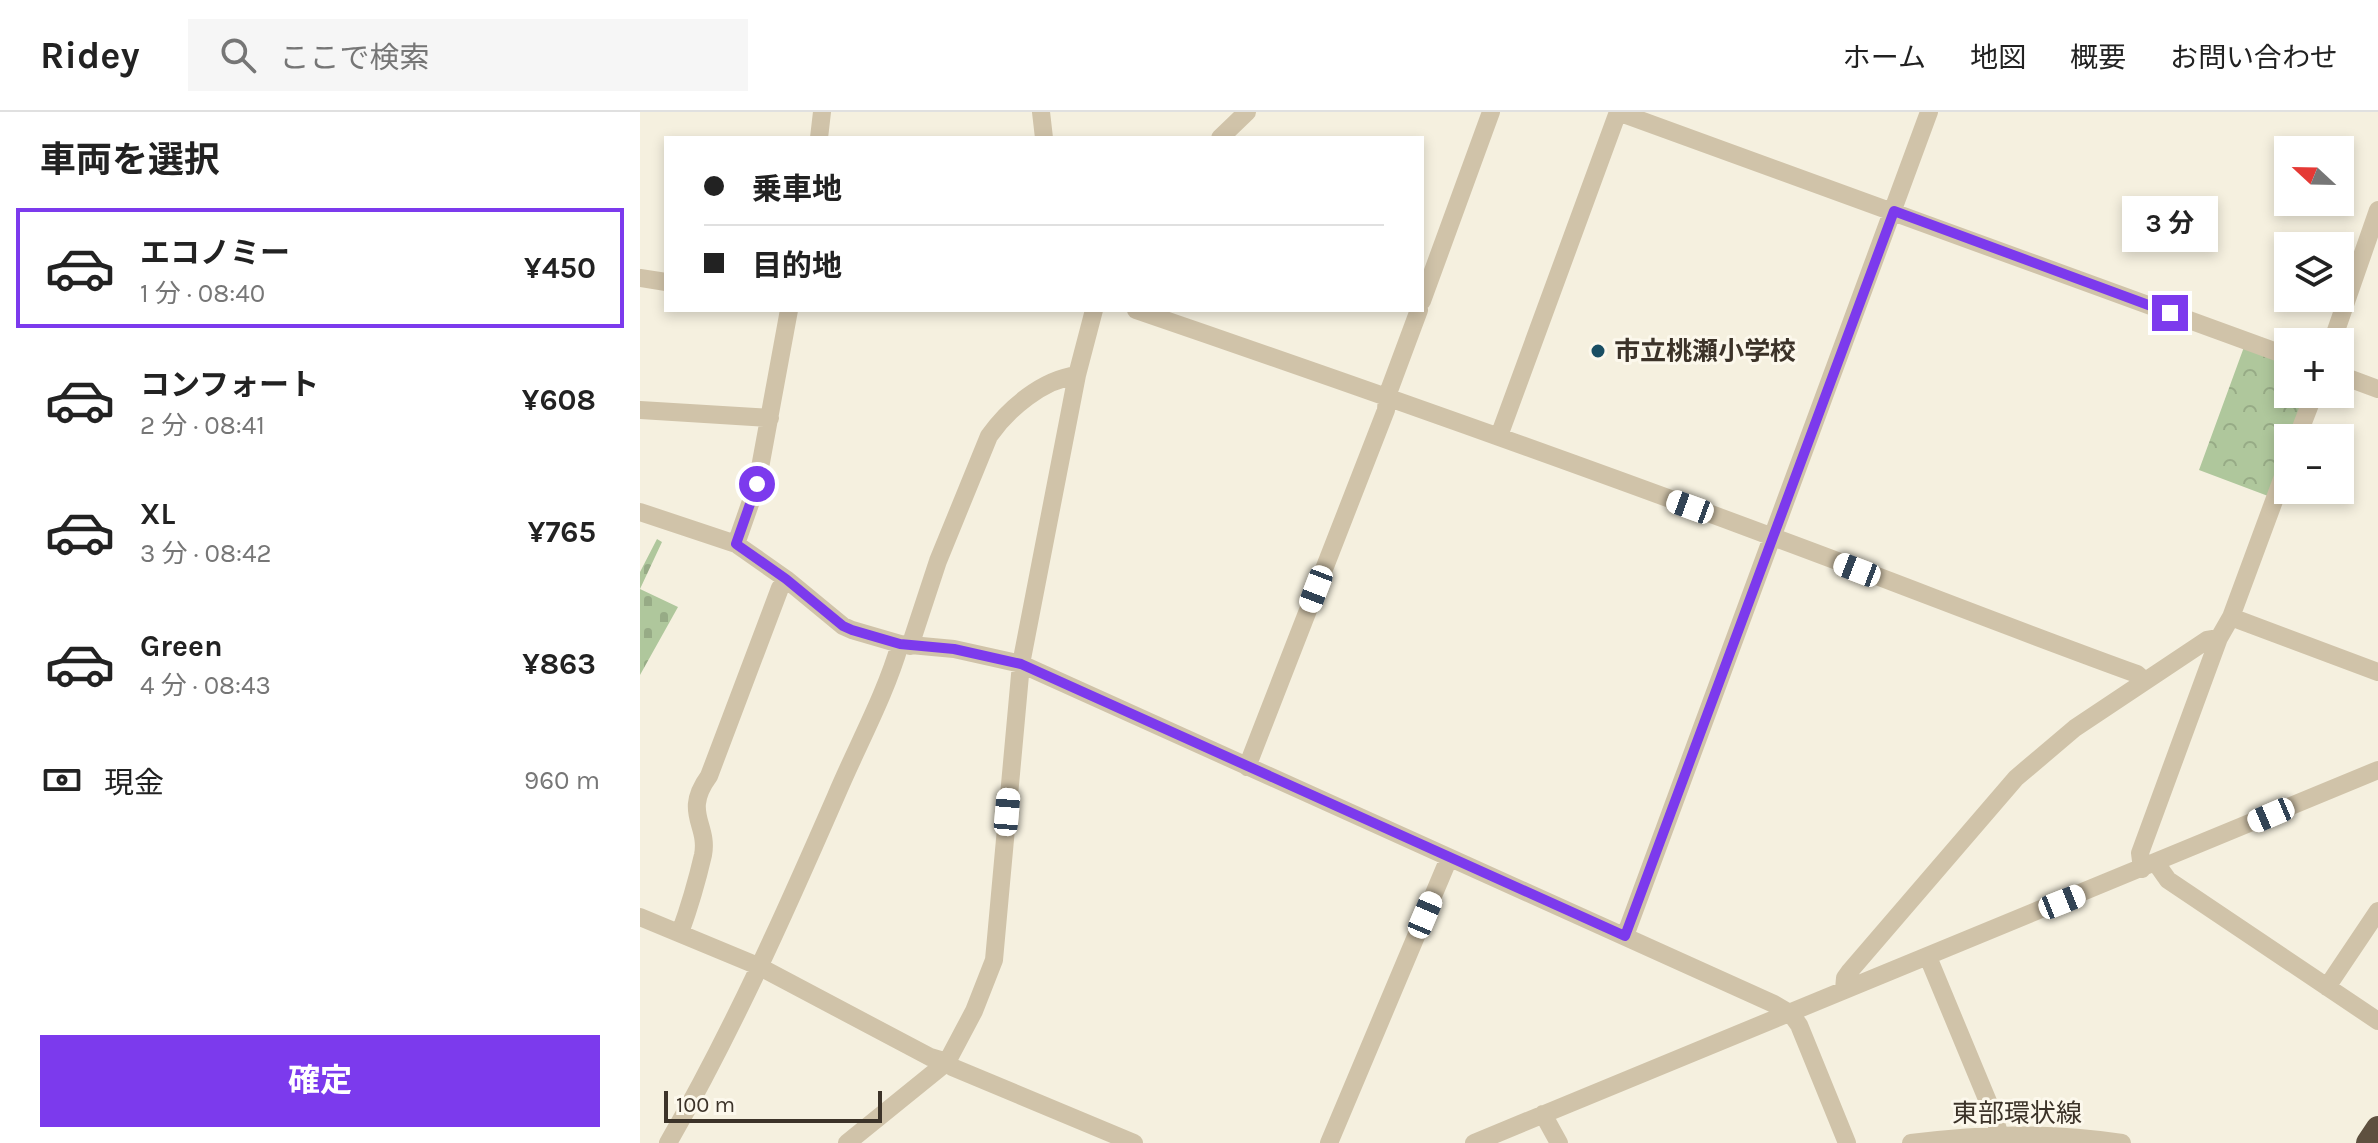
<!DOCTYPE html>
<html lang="ja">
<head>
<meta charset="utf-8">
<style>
	body { margin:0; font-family:Karla,"Noto Sans JP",sans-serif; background:#f6f6f6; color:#222; height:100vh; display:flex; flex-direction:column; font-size:30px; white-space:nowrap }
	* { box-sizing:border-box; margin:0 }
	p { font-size:26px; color:#767676 }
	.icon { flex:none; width:44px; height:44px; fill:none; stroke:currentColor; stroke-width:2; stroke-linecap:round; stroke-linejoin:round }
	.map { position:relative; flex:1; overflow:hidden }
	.drawer { display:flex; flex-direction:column; background:#fff; width:640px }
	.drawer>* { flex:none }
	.top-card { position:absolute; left:24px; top:24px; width:760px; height:176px; border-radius:0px; box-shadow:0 4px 12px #0003; display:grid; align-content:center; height:176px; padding:0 40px; background:#fff }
	.needle { width:52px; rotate:292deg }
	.controls { position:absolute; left:1634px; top:24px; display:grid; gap:16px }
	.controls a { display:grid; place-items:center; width:80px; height:80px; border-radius:0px; background:#fff; box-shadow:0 4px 12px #0003; font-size:40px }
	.scale { position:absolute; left:24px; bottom:20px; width:218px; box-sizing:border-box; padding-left:8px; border:4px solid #3c3329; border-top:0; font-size:22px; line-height:28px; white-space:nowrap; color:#3c3329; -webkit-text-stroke:6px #fcf8ec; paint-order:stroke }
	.end { position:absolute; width:36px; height:36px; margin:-18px; border:10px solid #7c3aed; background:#fff; box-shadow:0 0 0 4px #fff }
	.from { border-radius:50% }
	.bubble { position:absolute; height:56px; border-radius:0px; background:#fff; box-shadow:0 4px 12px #0003; font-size:26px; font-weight:700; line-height:56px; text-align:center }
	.car { position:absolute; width:24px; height:48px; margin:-24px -12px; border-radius:10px; box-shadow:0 0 6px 2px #0007; background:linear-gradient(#fff 24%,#345 0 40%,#fff 0 76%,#345 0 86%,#fff 0) }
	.top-card b { display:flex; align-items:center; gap:28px; height:76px; font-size:30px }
	.top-card b+b { border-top:2px solid #e0e0e0 }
	.top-card i { width:20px; height:20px; background:#222 }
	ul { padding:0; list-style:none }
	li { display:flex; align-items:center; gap:24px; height:120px; margin:0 16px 12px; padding:0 24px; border:4px solid transparent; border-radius:0px }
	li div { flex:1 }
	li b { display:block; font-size:30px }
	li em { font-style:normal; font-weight:700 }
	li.active { border-color:#7c3aed }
	li>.icon { width:72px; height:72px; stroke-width:1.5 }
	h2 { padding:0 40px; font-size:36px; line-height:96px }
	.pay { display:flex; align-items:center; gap:20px; height:88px; padding:0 40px; font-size:30px }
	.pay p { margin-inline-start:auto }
	.primary-button { display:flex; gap:16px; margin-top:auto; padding:16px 40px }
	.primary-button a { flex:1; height:92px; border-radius:0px; background:#7c3aed; color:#fff; font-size:32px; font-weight:700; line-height:92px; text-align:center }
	header { display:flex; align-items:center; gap:48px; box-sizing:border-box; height:112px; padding:0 40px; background:#fff; border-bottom:2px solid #e0e0e0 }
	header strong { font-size:38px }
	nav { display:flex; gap:44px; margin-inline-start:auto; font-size:28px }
	.search { width:560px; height:72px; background:#f6f6f6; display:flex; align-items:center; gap:20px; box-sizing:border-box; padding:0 28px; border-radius:0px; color:#767676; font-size:30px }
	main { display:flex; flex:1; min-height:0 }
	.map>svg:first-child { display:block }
	.cemetery { fill:url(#cemetery-stones) }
	.park { fill:url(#park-crowns) }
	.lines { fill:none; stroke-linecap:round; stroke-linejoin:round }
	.minor { stroke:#d0c3a9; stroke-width:18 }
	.highway { stroke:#5e503f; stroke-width:24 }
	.route { stroke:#7c3aed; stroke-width:10 }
	.poi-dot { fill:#194e63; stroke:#fcf8ec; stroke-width:3 }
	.labels { text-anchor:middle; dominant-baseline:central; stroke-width:6; stroke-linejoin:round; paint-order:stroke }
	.poi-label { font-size:26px; font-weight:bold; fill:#3c3329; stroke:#fcf8ec; text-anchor:start }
	.street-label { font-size:26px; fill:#3c3329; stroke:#fcf8ec }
</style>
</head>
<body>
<header>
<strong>Ridey</strong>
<div class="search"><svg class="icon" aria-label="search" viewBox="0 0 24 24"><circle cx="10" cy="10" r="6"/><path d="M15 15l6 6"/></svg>ここで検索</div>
<nav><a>ホーム</a><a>地図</a><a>概要</a><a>お問い合わせ</a></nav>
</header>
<main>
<section class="drawer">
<h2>車両を選択</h2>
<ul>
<li class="active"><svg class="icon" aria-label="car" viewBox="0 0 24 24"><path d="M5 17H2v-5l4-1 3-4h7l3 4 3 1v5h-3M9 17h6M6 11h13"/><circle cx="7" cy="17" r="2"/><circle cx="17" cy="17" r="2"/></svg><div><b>エコノミー</b><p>1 分 · 08:40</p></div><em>¥450</em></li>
<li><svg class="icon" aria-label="car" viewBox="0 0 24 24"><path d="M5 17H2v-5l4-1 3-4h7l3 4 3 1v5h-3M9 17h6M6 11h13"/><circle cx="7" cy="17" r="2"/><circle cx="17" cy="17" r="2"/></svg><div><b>コンフォート</b><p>2 分 · 08:41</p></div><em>¥608</em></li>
<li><svg class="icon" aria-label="car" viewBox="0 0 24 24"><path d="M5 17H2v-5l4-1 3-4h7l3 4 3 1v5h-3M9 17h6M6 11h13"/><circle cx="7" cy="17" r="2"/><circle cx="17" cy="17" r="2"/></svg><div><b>XL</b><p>3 分 · 08:42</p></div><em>¥765</em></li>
<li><svg class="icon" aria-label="car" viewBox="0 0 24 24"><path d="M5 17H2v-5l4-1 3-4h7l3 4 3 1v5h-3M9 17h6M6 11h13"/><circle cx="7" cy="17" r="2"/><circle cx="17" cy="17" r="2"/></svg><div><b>Green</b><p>4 分 · 08:43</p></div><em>¥863</em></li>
</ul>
<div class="pay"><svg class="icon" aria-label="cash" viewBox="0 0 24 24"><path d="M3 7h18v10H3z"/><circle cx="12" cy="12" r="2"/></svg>現金<p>960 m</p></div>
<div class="primary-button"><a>確定</a></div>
</section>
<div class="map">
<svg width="1738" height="1031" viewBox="0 0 1738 1031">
	<defs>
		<pattern id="cemetery-stones" width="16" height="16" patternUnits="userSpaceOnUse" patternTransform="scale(2)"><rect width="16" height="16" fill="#afc79c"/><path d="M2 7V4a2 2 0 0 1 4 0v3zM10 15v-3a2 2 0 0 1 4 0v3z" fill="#97ab86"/></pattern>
		<pattern id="park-crowns" width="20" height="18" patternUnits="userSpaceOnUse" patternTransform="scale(2)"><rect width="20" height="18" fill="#afc79c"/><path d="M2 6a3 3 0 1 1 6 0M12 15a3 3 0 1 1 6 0" fill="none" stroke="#97ab86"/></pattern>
	</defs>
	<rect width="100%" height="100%" fill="#f5f0df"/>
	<!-- cemetery -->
	<path class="cemetery" d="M17 427 22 430 0 477 38 495 0 563V460Z"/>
	<!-- park -->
	<path class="park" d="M1604 235 1648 251V282H1666L1628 384 1559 358Z"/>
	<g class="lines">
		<!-- minor -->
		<path class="minor" d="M401 0 404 26
			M978 0 1648 244
			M179 26 182 0
			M580 26 607 0
			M0 166 26 170
			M782 189 851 0
			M496 198C712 272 927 348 1141 428 1260 472 1378 519 1497 562L1505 569
			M1692 230 1738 98
			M1700 263 1738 277
			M0 298 130 306
			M859 324 978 0
			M1657 326 1674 282
			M0 400 96 432 146 467 203 514 212 518 260 532 314 537 381 552 1134 892 1151 902 1159 913 1207 1031
			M96 432 117 372 149 198
			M1591 505 1738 560
			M270 534 298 449 349 324C369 296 402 268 437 263
			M607 655 746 298 747 284 779 198
			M1516 751 1528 768 1738 909
			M1502 757 1500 741 1579 526 1591 505 1648 351
			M0 805 118 854 290 945 307 950 312 955 494 1031
			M40 821C49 796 57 769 63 743 69 712 42 701 69 664L140 476 146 467
			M985 824 1289 0
			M1288 845 1354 1004 1362 1031
			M1687 875 1738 799
			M1204 878 1205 866 1210 859 1376 666 1435 616 1567 528 1579 526
			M903 1002 919 1031
			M28 1031C92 920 145 801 196 684 217 634 245 584 260 532
			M207 1031 307 950 334 899 354 848 381 552 437 263 454 198
			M689 1031 809 746
			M834 1031 1738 658
			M1271 1031C1344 1022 1409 1020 1482 1031"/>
		<!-- highway -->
		<path class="highway" d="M1728 1031 1738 1016"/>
	</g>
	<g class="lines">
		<!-- route -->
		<path class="route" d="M117 372 96 432 146 467 203 514 212 518 260 532 314 537 381 552 985 824 1254 99 1530 201"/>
	</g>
	<!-- markers -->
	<circle class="poi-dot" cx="958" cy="239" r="8"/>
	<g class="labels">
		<!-- poi labels -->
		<g class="poi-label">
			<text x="974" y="239">市立桃瀬小学校</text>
		</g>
		<!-- street labels -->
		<g class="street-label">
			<text x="1377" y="1001">東部環状線</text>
		</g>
	</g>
</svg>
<div class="controls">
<a><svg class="needle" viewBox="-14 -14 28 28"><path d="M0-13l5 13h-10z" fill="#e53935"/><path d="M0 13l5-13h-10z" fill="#767676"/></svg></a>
<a><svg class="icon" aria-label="layers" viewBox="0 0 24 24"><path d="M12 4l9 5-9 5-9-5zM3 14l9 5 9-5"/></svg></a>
<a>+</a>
<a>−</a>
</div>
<div class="scale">100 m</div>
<i class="end from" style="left:117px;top:372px"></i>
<i class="end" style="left:1530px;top:201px"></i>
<div class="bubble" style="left:1482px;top:84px;width:96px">3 分</div>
<i class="car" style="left:1050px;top:395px;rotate:290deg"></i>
<i class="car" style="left:1217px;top:458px;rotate:291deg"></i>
<i class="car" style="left:676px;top:477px;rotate:201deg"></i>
<i class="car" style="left:367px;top:700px;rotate:5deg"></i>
<i class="car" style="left:1631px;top:703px;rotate:247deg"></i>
<i class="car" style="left:1422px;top:790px;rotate:68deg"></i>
<i class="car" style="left:785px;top:803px;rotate:23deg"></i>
<div class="top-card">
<b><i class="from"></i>乗車地</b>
<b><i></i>目的地</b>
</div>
</div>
</main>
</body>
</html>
